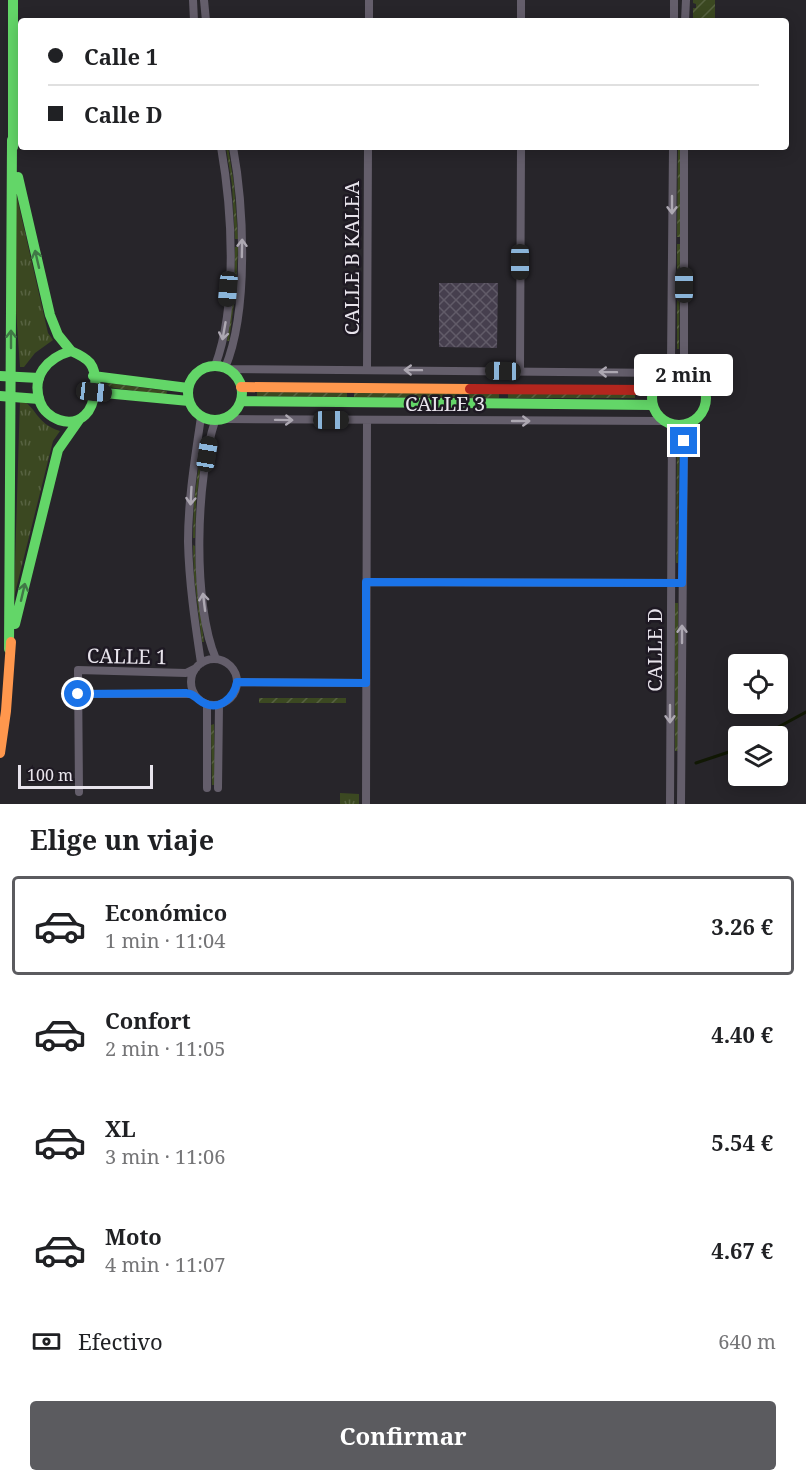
<!DOCTYPE html>
<html lang="es">
<head>
<meta charset="utf-8">
<style>
	body { margin:0; font-family:"Noto Serif",serif; background:#f2f2f2; color:#202124; height:100vh; display:flex; flex-direction:column; font-size:22px; white-space:nowrap }
	* { box-sizing:border-box; margin:0 }
	p { font-size:20px; color:#757577 }
	.icon { flex:none; width:33px; height:33px; fill:none; stroke:currentColor; stroke-width:2; stroke-linecap:round; stroke-linejoin:round }
	.map { position:relative; height:804px; overflow:hidden }
	.sheet { display:flex; flex-direction:column; background:#fff; flex:1 }
	.sheet>* { flex:none }
	.guide { position:absolute; left:18px; top:18px; width:771px; height:132px; border-radius:6px; box-shadow:0 3px 15px #0003; display:grid; align-content:center; height:132px; padding:0 30px; background:#fff }
	.controls { position:absolute; left:728px; top:654px; display:grid; gap:12px }
	.controls a { display:grid; place-items:center; width:60px; height:60px; border-radius:6px; background:#fff; box-shadow:0 3px 15px #0003; font-size:30px }
	.scale { position:absolute; left:18px; bottom:15px; width:135px; box-sizing:border-box; padding-left:6px; border:3px solid #e8e4ec; border-top:0; font-size:16px; line-height:21px; white-space:nowrap; color:#e8e4ec; -webkit-text-stroke:4px #1e1923; paint-order:stroke }
	.end { position:absolute; width:27px; height:27px; margin:-14px; border:8px solid #1a73e8; background:#fff; box-shadow:0 0 0 3px #fff }
	.from { border-radius:50% }
	.bubble { position:absolute; height:42px; border-radius:6px; background:#fff; box-shadow:0 3px 15px #0003; font-size:20px; font-weight:700; line-height:42px; text-align:center }
	.car { position:absolute; width:18px; height:36px; margin:-18px -9px; border-radius:8px; box-shadow:0 0 4px 2px #0007; background:linear-gradient(#222 24%,#8ab4d8 0 40%,#222 0 76%,#8ab4d8 0 86%,#222 0) }
	.guide b { display:flex; align-items:center; gap:21px; height:57px; font-size:22px }
	.guide b+b { border-top:2px solid #e0e0e0 }
	.guide i { width:15px; height:15px; background:#202124 }
	ul { padding:0; list-style:none }
	li { display:flex; align-items:center; gap:18px; height:99px; margin:0 12px 9px; padding:0 18px; border:3px solid transparent; border-radius:6px }
	li div { flex:1 }
	li b { display:block; font-size:22px }
	li em { font-style:normal; font-weight:700 }
	li.current { border-color:#5b5b5f }
	li>.icon { width:54px; height:54px; stroke-width:1.5 }
	h2 { padding:0 30px; font-size:27px; line-height:72px }
	.pay { display:flex; align-items:center; gap:15px; height:66px; padding:0 30px; font-size:22px }
	.pay p { margin-inline-start:auto }
	.cta { display:flex; gap:12px; margin-top:auto; padding:12px 30px }
	.cta a { flex:1; height:69px; border-radius:6px; background:#5b5b5f; color:#fff; font-size:24px; font-weight:700; line-height:69px; text-align:center }
	.map>svg:first-child { display:block }
	.grass { fill:url(#grass-tufts) }
	.garden { fill:url(#garden-furrows) }
	.lines { fill:none; stroke-linecap:round; stroke-linejoin:round }
	.stream { stroke:#111804; stroke-width:3 }
	.building { fill:url(#building-cross-hatch) }
	.street { stroke:#645e6b; stroke-width:8 }
	.fast { stroke:#63d668; stroke-width:10 }
	.slow { stroke:#ff974d; stroke-width:10 }
	.jam { stroke:#b3261e; stroke-width:10 }
	.fast-bridge { stroke:#63d668; stroke-width:10 }
	.oneway { stroke:#ada8b2 }
	.oneway2 { stroke:#407846 }
	.route { stroke:#1a73e8; stroke-width:8 }
	.labels { text-anchor:middle; dominant-baseline:central; stroke-width:5; stroke-linejoin:round; paint-order:stroke }
	.street-label { font-size:20px; fill:#e8e4ec; stroke:#1e1923 }
</style>
</head>
<body>
<div class="map">
<svg width="806" height="804" viewBox="0 0 806 804">
	<defs>
		<pattern id="grass-tufts" width="24" height="20" patternUnits="userSpaceOnUse" patternTransform="scale(1.5)"><rect width="24" height="20" fill="#3b4821"/><path d="M3 7l-1-3M5 7V3M7 7l1-3M15 17l-1-3M17 17v-4M19 17l1-3" fill="none" stroke="#576241"/></pattern>
		<pattern id="garden-furrows" width="10" height="10" patternUnits="userSpaceOnUse" patternTransform="scale(1.5)"><rect width="10" height="10" fill="#3b4821"/><path d="M-1 1l2-2M0 10L10 0M9 11l2-2" fill="none" stroke="#576241"/></pattern>
		<pattern id="building-cross-hatch" width="8" height="8" patternUnits="userSpaceOnUse" patternTransform="scale(1.5)"><rect width="8" height="8" fill="#463f4e"/><path d="M0 0l8 8M0 8l8-8" fill="none" stroke="#615b68"/></pattern>
	</defs>
	<rect width="100%" height="100%" fill="#27252a"/>
	<!-- grass -->
	<path class="grass" d="M15 189 48 333 53 340 35 353 24 367H20L15 297Z
		M20 399C38 408 35 423 60 431L53 441 14 597Z
		M340 793 359 794V804H340Z"/>
	<!-- garden -->
	<path class="garden" d="M693 0H715V21H693V8H696V4L693 3Z
		M226 147H228L234 184 238 239H235L232 185Z
		M678 147H681L680 237H677Z
		M677 244H680L679 349H677Z
		M235 247H238L236 288 229 341H227L234 288Z
		M108 383 167 391 166 395 107 387 106 385Z
		M257 392 347 393V397L257 396Z
		M354 392 499 393V398L354 397Z
		M508 393 635 394V398H508Z
		M202 441H204L196 502 195 538H193L194 501Z
		M677 445H679L678 563H676Z
		M193 545 195 546 196 576 204 642H202L194 576Z
		M675 603H678V751H675Z
		M259 698H346V703H259Z
		M214 724 215 785H212L211 725Z"/>
	<g class="lines">
		<!-- stream -->
		<path class="stream" d="M762 736 806 712
			M696 763 738 749"/>
	</g>
	<!-- building -->
	<path class="building" d="M439 283H498L497 348 439 347Z"/>
	<g class="lines">
		<!-- street -->
		<path class="street" d="M193 0 194 21
			M204 0 206 21
			M369 21V0
			M521 21V0
			M674 21V0
			M685 21 686 0
			M215 366C238 305 232 210 221 147
			M225 368C249 311 244 207 233 147
			M228 369 667 373
			M367 369 368 147
			M684 370V147
			M520 371 521 147
			M669 372 671 362 673 147
			M201 417C195 458 188 500 188 542 189 583 195 623 201 663
			M225 419 664 421
			M215 421C196 478 192 603 216 659
			M367 582 675 583
			M191 682a23 23 0 1 1 46 0a23 23 0 1 1-46 0Z
			M237 682 366 683
			M78 694H194
			M207 704V788
			M218 788 219 705
			M79 792 78 670 186 673 196 668
			M366 804 367 421
			M670 804 672 424
			M681 804 684 425"/>
		<!-- fast -->
		<path class="fast" d="M13 0V147
			M18 177 50 315 58 335 71 351
			M71 351C78 354 85 357 90 363 99 375 96 405 85 415 71 429 46 419 40 402 31 376 47 358 71 351Z
			M188 393a27 27 0 1 1 54 0a27 27 0 1 1-54 0Z
			M652 398a27 27 0 1 1 54 0a27 27 0 1 1-54 0Z
			M93 376 188 388
			M94 392 189 401
			M241 401 652 405
			M15 624 58 450 79 420
			M9 649 12 140"/>
		<!-- slow -->
		<path class="slow" d="M241 387 470 389
			M0 753 6 711 11 642"/>
		<!-- jam -->
		<path class="jam" d="M470 389 652 390"/>
		<!-- fast-bridge -->
		<path class="fast-bridge" d="M0 376 39 378
			M0 396 39 399"/>
	</g>
	<!-- one-way arrows -->
	<defs><path id="oneway-shaft" d="M-6 0H5M1.5-3L5.5 0L1.5 3" fill="none" stroke-width="1.6" stroke-linecap="round" stroke-linejoin="round" transform="scale(1.5)"/></defs>
	<g class="oneway">
		<use href="#oneway-shaft" transform="translate(672 205) rotate(90)"/>
		<use href="#oneway-shaft" transform="translate(242 248) rotate(-89)"/>
		<use href="#oneway-shaft" transform="translate(224 331) rotate(100)"/>
		<use href="#oneway-shaft" transform="translate(413 370) rotate(-179)"/>
		<use href="#oneway-shaft" transform="translate(608 372) rotate(-179)"/>
		<use href="#oneway-shaft" transform="translate(284 420) rotate(1)"/>
		<use href="#oneway-shaft" transform="translate(521 421)"/>
		<use href="#oneway-shaft" transform="translate(191 496) rotate(93)"/>
		<use href="#oneway-shaft" transform="translate(204 602) rotate(-97)"/>
		<use href="#oneway-shaft" transform="translate(682 634) rotate(-90)"/>
		<use href="#oneway-shaft" transform="translate(670 714) rotate(90)"/>
	</g>
	<g class="oneway2">
		<use href="#oneway-shaft" transform="translate(37 259) rotate(-103)"/>
		<use href="#oneway-shaft" transform="translate(11 339) rotate(-90)"/>
		<use href="#oneway-shaft" transform="translate(23 592) rotate(-77)"/>
	</g>
	<g class="lines">
		<!-- route -->
		<path class="route" d="M78 694 186 693C195 694 195 698 202 702 219 712 234 698 237 682L366 683V582L682 583 684 441"/>
	</g>
	<g class="labels">
		<!-- street labels -->
		<g class="street-label">
			<text transform="translate(351 258) rotate(-90)">CALLE B KALEA</text>
			<text x="445" y="403">CALLE 3</text>
			<text transform="translate(654 650) rotate(-90)">CALLE D</text>
			<text transform="translate(127 656) rotate(1)">CALLE 1</text>
		</g>
	</g>
</svg>
<div class="controls">
<a><svg class="icon" aria-label="locate" viewBox="0 0 24 24"><circle cx="12" cy="12" r="6"/><path d="M12 2v4M12 18v4M2 12h4M18 12h4"/></svg></a>
<a><svg class="icon" aria-label="layers" viewBox="0 0 24 24"><path d="M12 4l9 5-9 5-9-5zM3 14l9 5 9-5"/></svg></a>
</div>
<div class="scale">100 m</div>
<i class="end from" style="left:78px;top:694px"></i>
<i class="end" style="left:684px;top:441px"></i>
<div class="bubble" style="left:634px;top:354px;width:99px">2 min</div>
<i class="car" style="left:520px;top:262px;rotate:180deg"></i>
<i class="car" style="left:684px;top:285px;rotate:0deg"></i>
<i class="car" style="left:228px;top:289px;rotate:185deg"></i>
<i class="car" style="left:503px;top:371px;rotate:271deg"></i>
<i class="car" style="left:94px;top:392px;rotate:96deg"></i>
<i class="car" style="left:331px;top:420px;rotate:90deg"></i>
<i class="car" style="left:207px;top:454px;rotate:9deg"></i>
<div class="guide">
<b><i class="from"></i>Calle 1</b>
<b><i></i>Calle D</b>
</div>
</div>
<section class="sheet">
<h2>Elige un viaje</h2>
<ul>
<li class="current"><svg class="icon" aria-label="car" viewBox="0 0 24 24"><path d="M5 17H2v-5l4-1 3-4h7l3 4 3 1v5h-3M9 17h6M6 11h13"/><circle cx="7" cy="17" r="2"/><circle cx="17" cy="17" r="2"/></svg><div><b>Económico</b><p>1 min · 11:04</p></div><em>3.26 €</em></li>
<li><svg class="icon" aria-label="car" viewBox="0 0 24 24"><path d="M5 17H2v-5l4-1 3-4h7l3 4 3 1v5h-3M9 17h6M6 11h13"/><circle cx="7" cy="17" r="2"/><circle cx="17" cy="17" r="2"/></svg><div><b>Confort</b><p>2 min · 11:05</p></div><em>4.40 €</em></li>
<li><svg class="icon" aria-label="car" viewBox="0 0 24 24"><path d="M5 17H2v-5l4-1 3-4h7l3 4 3 1v5h-3M9 17h6M6 11h13"/><circle cx="7" cy="17" r="2"/><circle cx="17" cy="17" r="2"/></svg><div><b>XL</b><p>3 min · 11:06</p></div><em>5.54 €</em></li>
<li><svg class="icon" aria-label="car" viewBox="0 0 24 24"><path d="M5 17H2v-5l4-1 3-4h7l3 4 3 1v5h-3M9 17h6M6 11h13"/><circle cx="7" cy="17" r="2"/><circle cx="17" cy="17" r="2"/></svg><div><b>Moto</b><p>4 min · 11:07</p></div><em>4.67 €</em></li>
</ul>
<div class="pay"><svg class="icon" aria-label="cash" viewBox="0 0 24 24"><path d="M3 7h18v10H3z"/><circle cx="12" cy="12" r="2"/></svg>Efectivo<p>640 m</p></div>
<div class="cta"><a>Confirmar</a></div>
</section>
</body>
</html>
